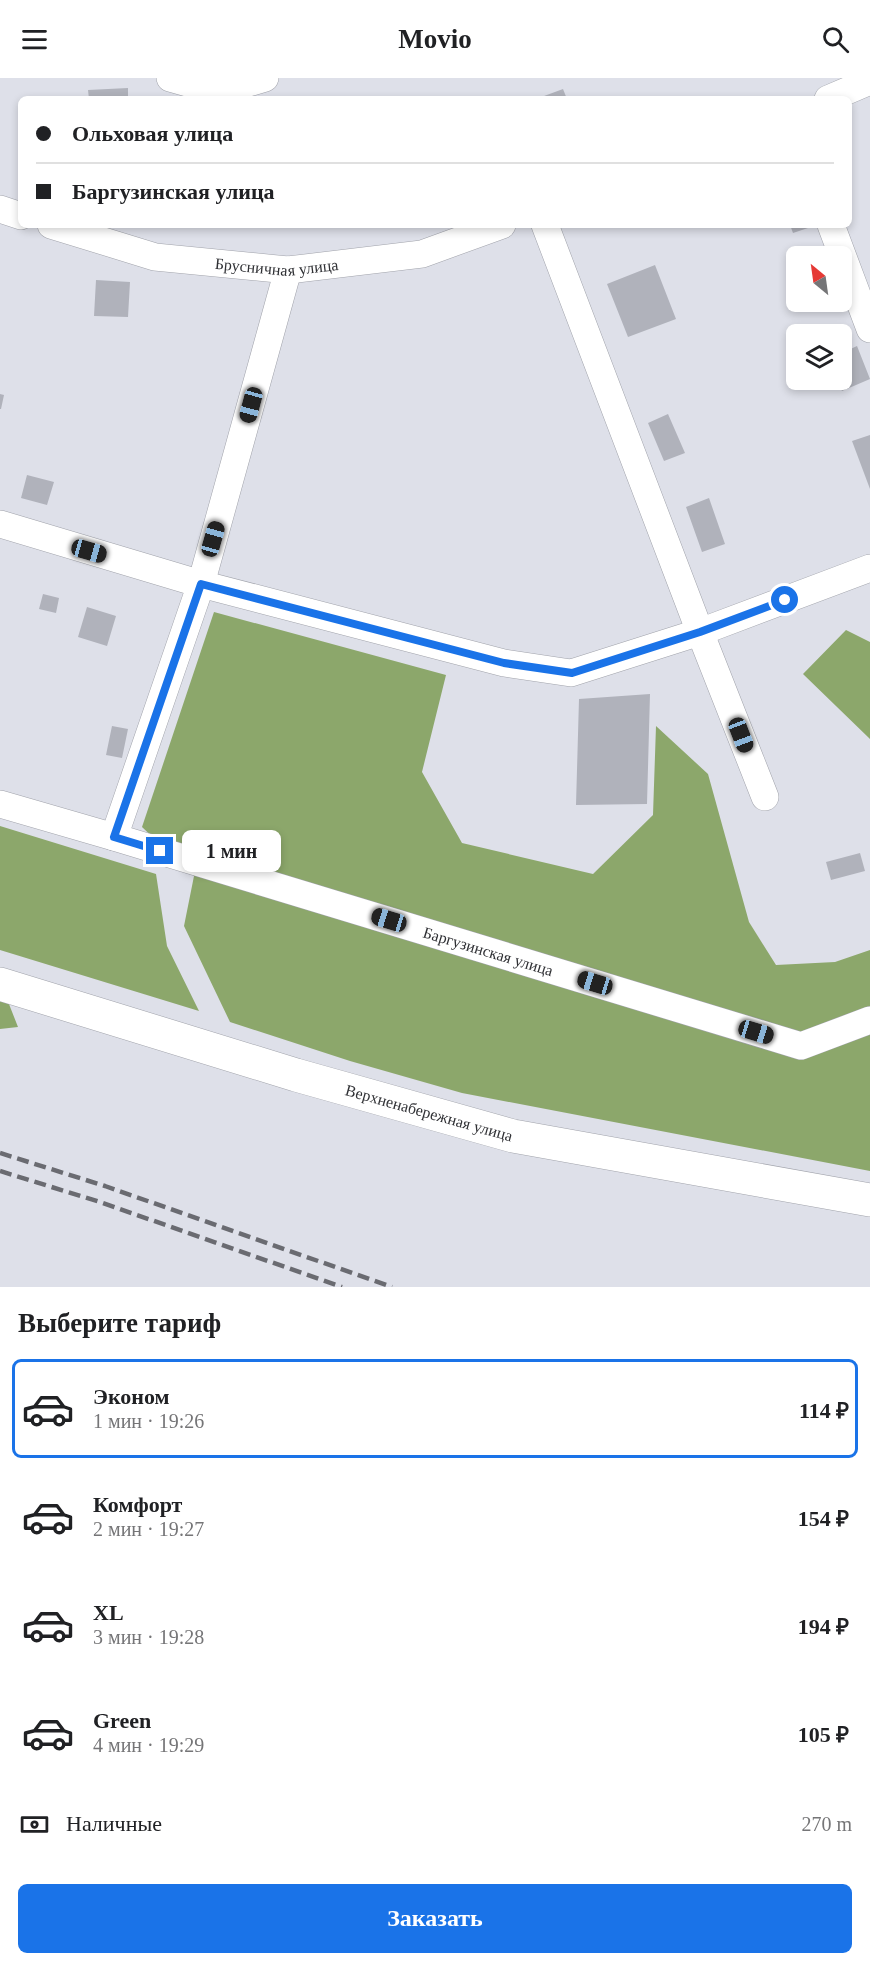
<!DOCTYPE html>
<html lang="ru">
<head>
<meta charset="utf-8">
<style>
	body { margin:0; font-family:Georgia,serif; background:#f6f6f6; color:#202124; height:100vh; display:flex; flex-direction:column; font-size:22px; white-space:nowrap }
	* { box-sizing:border-box; margin:0 }
	p { font-size:20px; color:#757577 }
	.icon { flex:none; width:33px; height:33px; fill:none; stroke:currentColor; stroke-width:2; stroke-linecap:round; stroke-linejoin:round }
	.map { position:relative; height:1209px; overflow:hidden }
	.drawer { display:flex; flex-direction:column; background:#fff; flex:1 }
	.drawer>* { flex:none }
	.banner { position:absolute; left:18px; top:18px; width:834px; height:132px; border-radius:9px; box-shadow:0 3px 9px #0003; display:grid; align-content:center; height:132px; padding:0 18px; background:#fff }
	.needle { width:39px; rotate:331deg }
	.tools { position:absolute; left:786px; top:168px; display:grid; gap:12px }
	.tools a { display:grid; place-items:center; width:66px; height:66px; border-radius:9px; background:#fff; box-shadow:0 3px 9px #0003; font-size:30px }
	.end { position:absolute; width:27px; height:27px; margin:-14px; border:8px solid #1a73e8; background:#fff; box-shadow:0 0 0 3px #fff }
	.from { border-radius:50% }
	.bubble { position:absolute; height:42px; border-radius:9px; background:#fff; box-shadow:0 3px 9px #0003; font-size:20px; font-weight:700; line-height:42px; text-align:center }
	.car { position:absolute; width:18px; height:36px; margin:-18px -9px; border-radius:8px; box-shadow:0 0 4px 2px #0007; background:linear-gradient(#222 24%,#8ab4d8 0 40%,#222 0 76%,#8ab4d8 0 86%,#222 0) }
	.banner b { display:flex; align-items:center; gap:21px; height:57px; font-size:22px }
	.banner b+b { border-top:2px solid #e0e0e0 }
	.banner i { width:15px; height:15px; background:#202124 }
	ul { padding:0; list-style:none }
	li { display:flex; align-items:center; gap:18px; height:99px; margin:0 12px 9px; padding:0 6px; border:3px solid transparent; border-radius:9px }
	li div { flex:1 }
	li b { display:block; font-size:22px }
	li em { font-style:normal; font-weight:700 }
	li.active { border-color:#1a73e8 }
	li>.icon { width:54px; height:54px; stroke-width:1.5 }
	h2 { padding:0 18px; font-size:27px; line-height:72px }
	.pay { display:flex; align-items:center; gap:15px; height:66px; padding:0 18px; font-size:22px }
	.pay p { margin-inline-start:auto }
	.button { display:flex; gap:12px; margin-top:auto; padding:12px 18px }
	.button a { flex:1; height:69px; border-radius:9px; background:#1a73e8; color:#fff; font-size:24px; font-weight:700; line-height:69px; text-align:center }
	header { display:flex; justify-content:space-between; align-items:center; height:78px; padding:0 18px; background:#fff; font-size:27px; font-weight:700 }
	.map>svg:first-child { display:block }
	.forest { fill:#8ca76b }
	.building { fill:#b0b2bb }
	.lines { fill:none; stroke-linecap:round; stroke-linejoin:round }
	.street-casing { stroke:#a1a3ab; stroke-width:28 }
	.secondary-casing { stroke:#a1a3ab; stroke-width:34 }
	.street { stroke:#fff; stroke-width:27 }
	.secondary { stroke:#fff; stroke-width:33 }
	.rail { stroke:#6a6b71; stroke-width:4.5; stroke-dasharray:12 6; stroke-linecap:butt }
	.route { stroke:#1a73e8; stroke-width:8 }
	.labels { text-anchor:middle; dominant-baseline:central; stroke-width:4.5; stroke-linejoin:round; paint-order:stroke }
	.street-label { font-size:16px; fill:#303135; stroke:#eceef7 }
</style>
</head>
<body>
<header><svg class="icon" aria-label="menu" viewBox="0 0 24 24"><path d="M4 6h16M4 12h16M4 18h16"/></svg>Movio<svg class="icon" aria-label="search" viewBox="0 0 24 24"><circle cx="10" cy="10" r="6"/><path d="M15 15l6 6"/></svg></header>
<div class="map">
<svg width="870" height="1209" viewBox="0 0 870 1209">
	<rect width="100%" height="100%" fill="#dee0e9"/>
	<!-- forest -->
	<path class="forest" d="M214 534 446 597 422 694 462 765 593 796 653 737 656 648 708 696 749 844 776 887 835 884 870 872V1093L462 1015 350 983 230 944 184 848 194 798 142 749Z
		M846 552 870 564V661L803 596Z
		M0 748 156 796 167 868 199 933 0 872Z
		M0 919 7 921 18 949 0 951Z"/>
	<!-- building -->
	<path class="building" d="M128 10V21H89L88 12Z
		M563 11 567 21H536Z
		M790 147H817L793 155Z
		M815 173 816 178H800Z
		M796 180V205L788 182Z
		M655 187 676 241 628 259 607 206Z
		M96 202 130 204 128 239 94 238Z
		M857 268 870 301 842 313 837 302H842V275Z
		M0 316 4 317 1 331H0Z
		M668 336 685 375 664 383 648 345Z
		M870 357V411L852 363Z
		M27 397 54 404 47 427 21 420Z
		M709 420 725 466 702 474 686 429Z
		M43 516 59 520 56 535 39 531Z
		M87 529 116 538 107 568 78 559Z
		M650 616 647 726 576 727 579 621Z
		M112 648 128 651 122 680 106 677Z
		M860 775 865 793 831 802 826 784Z"/>
	<g class="lines">
		<!-- street casing -->
		<g class="street-casing">
			<g id="street">
				<path d="M170 0 219 14 265 0"/>
				<path d="M828 21 870 3"/>
				<path d="M0 131 21 138"/>
				<path id="s1" d="M51 147 155 179 288 192 422 176 502 147"/>
				<path d="M545 147 700 554 765 719"/>
				<path d="M831 147 870 251"/>
				<path d="M0 446 201 506 504 585 571 595 700 554 870 490"/>
				<path id="s2" d="M0 726 114 759 801 968 870 942"/>
				<path d="M114 759 201 506 288 192"/>
			</g>
		</g>
		<!-- secondary casing -->
		<g class="secondary-casing">
			<g id="secondary">
				<path id="s3" d="M0 906 296 997 513 1058 870 1122"/>
			</g>
		</g>
		<!-- street -->
		<use href="#street" class="street"/>
		<!-- secondary -->
		<use href="#secondary" class="secondary"/>
		<!-- rail -->
		<path class="rail" d="M0 1075 105 1108 392 1209
			M0 1093 100 1124 342 1209"/>
	</g>
	<g class="lines">
		<!-- route -->
		<path class="route" d="M160 773 114 759 201 506 504 585 572 595 700 554 785 522"/>
	</g>
	<g class="labels">
		<!-- street labels -->
		<g class="street-label">
			<text stroke="none"><textPath href="#s1" startOffset="231">Брусничная улица</textPath></text>
			<text stroke="none"><textPath href="#s2" startOffset="510">Баргузинская улица</textPath></text>
			<text stroke="none"><textPath href="#s3" startOffset="448">Верхненабережная улица</textPath></text>
		</g>
	</g>
</svg>
<div class="tools">
<a><svg class="needle" viewBox="-14 -14 28 28"><path d="M0-13l5 13h-10z" fill="#e53935"/><path d="M0 13l5-13h-10z" fill="#757577"/></svg></a>
<a><svg class="icon" aria-label="layers" viewBox="0 0 24 24"><path d="M12 4l9 5-9 5-9-5zM3 14l9 5 9-5"/></svg></a>
</div>
<i class="end from" style="left:785px;top:522px"></i>
<i class="end" style="left:160px;top:773px"></i>
<div class="bubble" style="left:182px;top:752px;width:99px">1 мин</div>
<i class="car" style="left:251px;top:327px;rotate:195deg"></i>
<i class="car" style="left:213px;top:461px;rotate:16deg"></i>
<i class="car" style="left:89px;top:473px;rotate:106deg"></i>
<i class="car" style="left:741px;top:657px;rotate:159deg"></i>
<i class="car" style="left:389px;top:842px;rotate:287deg"></i>
<i class="car" style="left:595px;top:905px;rotate:287deg"></i>
<i class="car" style="left:756px;top:954px;rotate:107deg"></i>
<div class="banner">
<b><i class="from"></i>Ольховая улица</b>
<b><i></i>Баргузинская улица</b>
</div>
</div>
<section class="drawer">
<h2>Выберите тариф</h2>
<ul>
<li class="active"><svg class="icon" aria-label="car" viewBox="0 0 24 24"><path d="M5 17H2v-5l4-1 3-4h7l3 4 3 1v5h-3M9 17h6M6 11h13"/><circle cx="7" cy="17" r="2"/><circle cx="17" cy="17" r="2"/></svg><div><b>Эконом</b><p>1 мин · 19:26</p></div><em>114 ₽</em></li>
<li><svg class="icon" aria-label="car" viewBox="0 0 24 24"><path d="M5 17H2v-5l4-1 3-4h7l3 4 3 1v5h-3M9 17h6M6 11h13"/><circle cx="7" cy="17" r="2"/><circle cx="17" cy="17" r="2"/></svg><div><b>Комфорт</b><p>2 мин · 19:27</p></div><em>154 ₽</em></li>
<li><svg class="icon" aria-label="car" viewBox="0 0 24 24"><path d="M5 17H2v-5l4-1 3-4h7l3 4 3 1v5h-3M9 17h6M6 11h13"/><circle cx="7" cy="17" r="2"/><circle cx="17" cy="17" r="2"/></svg><div><b>XL</b><p>3 мин · 19:28</p></div><em>194 ₽</em></li>
<li><svg class="icon" aria-label="car" viewBox="0 0 24 24"><path d="M5 17H2v-5l4-1 3-4h7l3 4 3 1v5h-3M9 17h6M6 11h13"/><circle cx="7" cy="17" r="2"/><circle cx="17" cy="17" r="2"/></svg><div><b>Green</b><p>4 мин · 19:29</p></div><em>105 ₽</em></li>
</ul>
<div class="pay"><svg class="icon" aria-label="cash" viewBox="0 0 24 24"><path d="M3 7h18v10H3z"/><circle cx="12" cy="12" r="2"/></svg>Наличные<p>270 m</p></div>
<div class="button"><a>Заказать</a></div>
</section>
</body>
</html>
